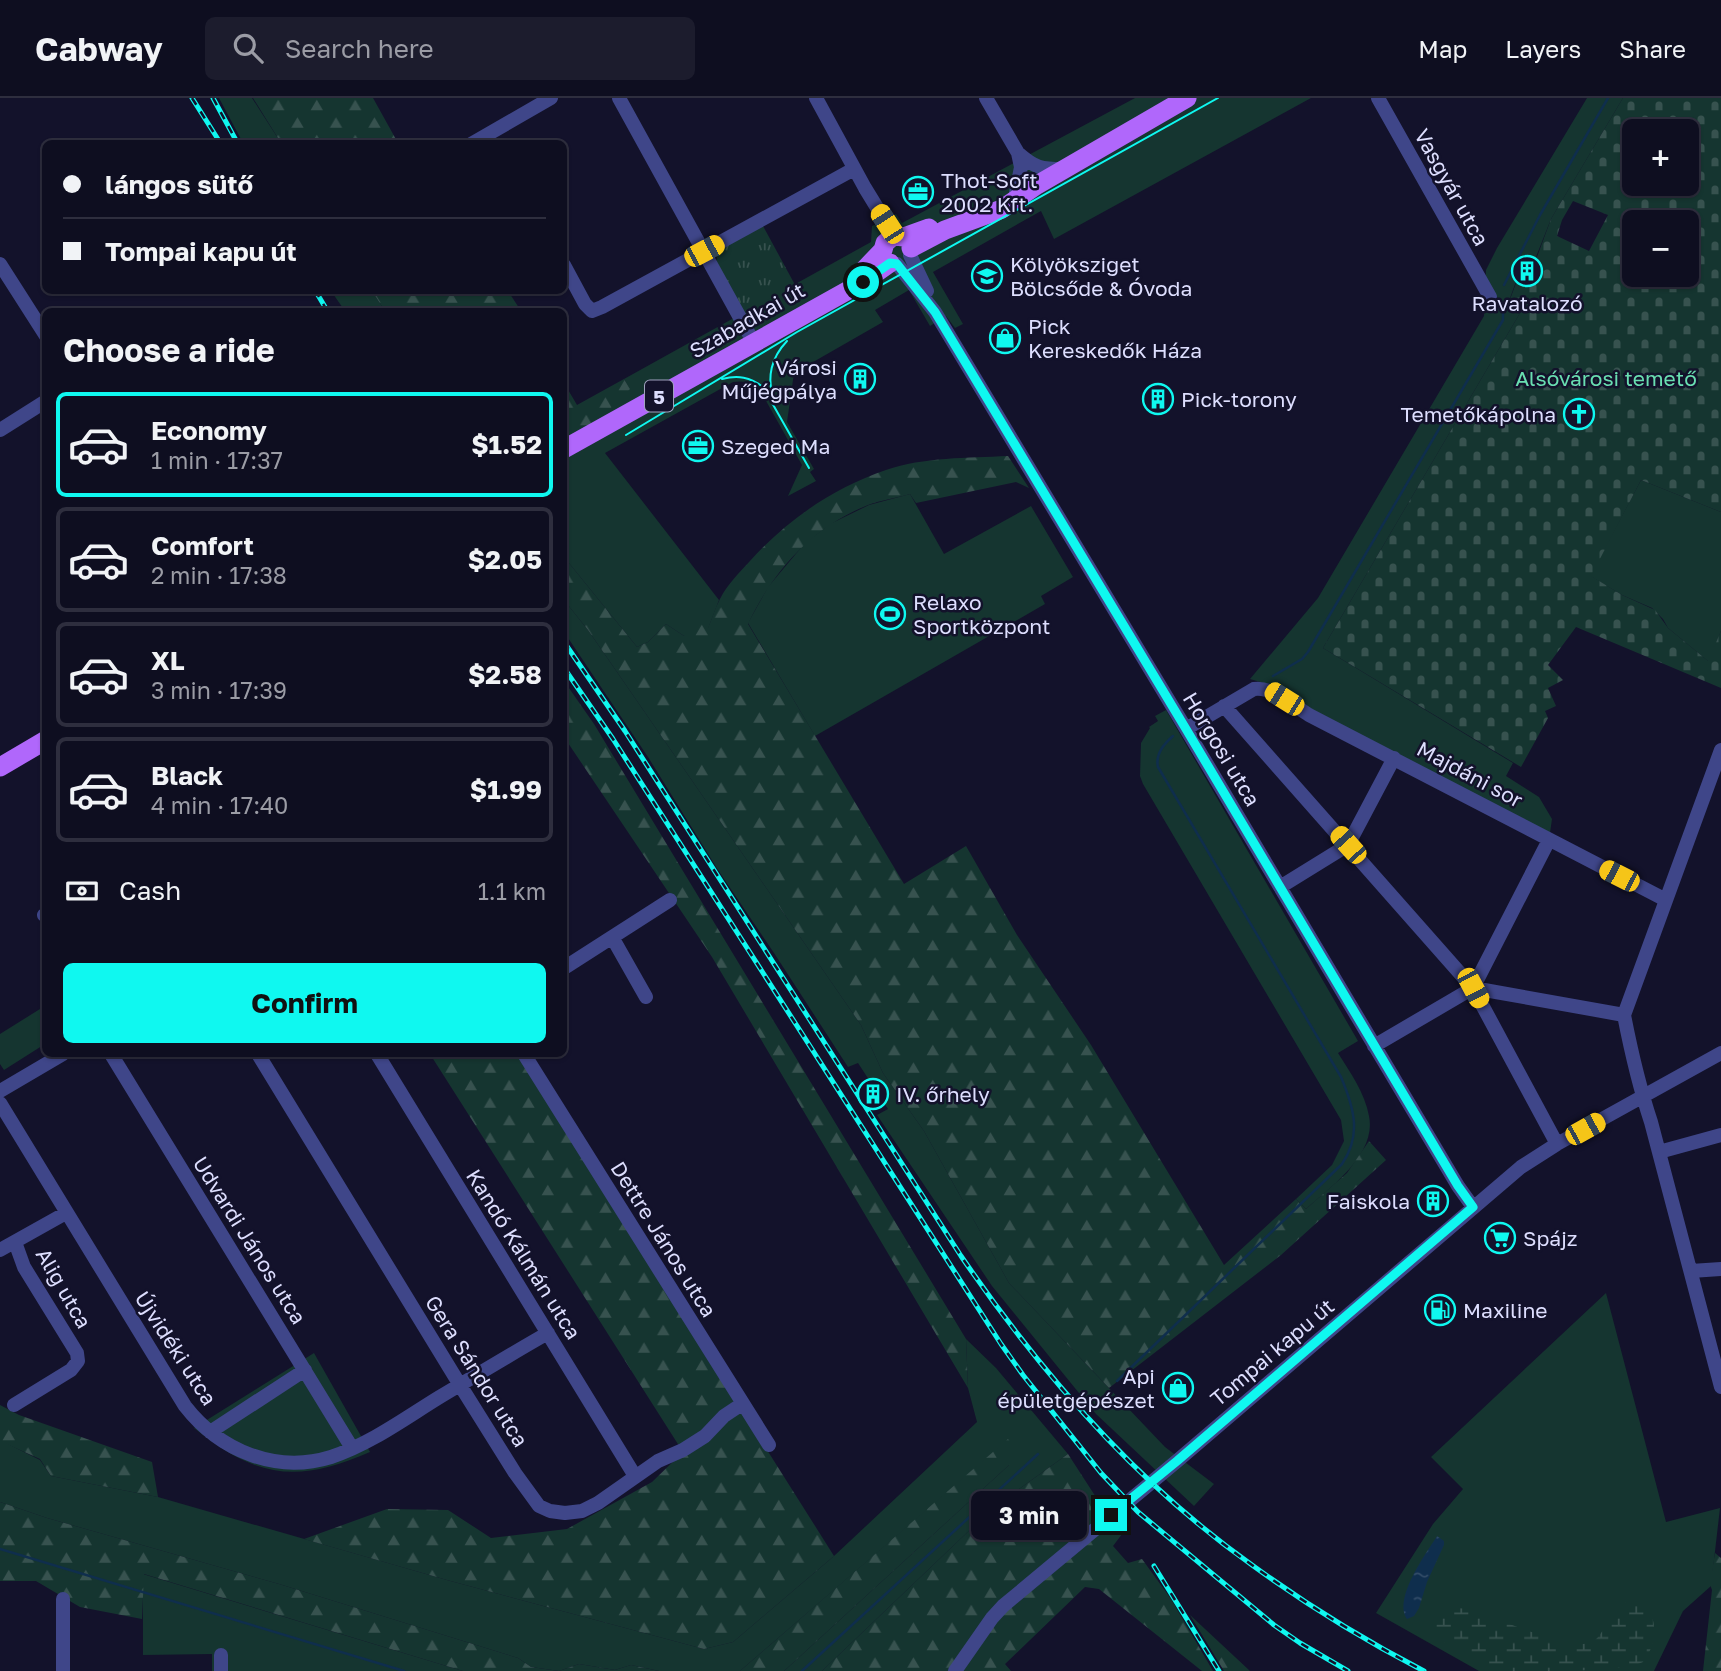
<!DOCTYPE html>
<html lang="en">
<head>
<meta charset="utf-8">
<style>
	body { margin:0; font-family:"Golos Text",sans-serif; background:#1c1c2d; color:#f1f3f6; height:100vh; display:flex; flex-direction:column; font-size:26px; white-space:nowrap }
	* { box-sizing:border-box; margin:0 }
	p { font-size:23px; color:#9b9ca5 }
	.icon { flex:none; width:38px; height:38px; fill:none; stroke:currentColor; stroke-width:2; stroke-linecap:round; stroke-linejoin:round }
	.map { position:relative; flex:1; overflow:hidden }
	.drawer { position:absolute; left:42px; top:210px; width:525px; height:749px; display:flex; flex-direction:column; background:#0e0e20; border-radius:10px; box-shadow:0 2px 5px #0004,0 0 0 2px #2e2e3e }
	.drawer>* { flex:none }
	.banner { position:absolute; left:42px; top:42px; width:525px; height:154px; border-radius:10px; box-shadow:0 2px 5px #0004,0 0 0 2px #2e2e3e; display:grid; align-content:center; height:154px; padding:0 21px; background:#0e0e20 }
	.fabs { position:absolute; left:1622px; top:21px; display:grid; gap:14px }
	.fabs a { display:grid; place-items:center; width:77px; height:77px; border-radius:10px; background:#0e0e20; box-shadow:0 2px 5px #0004,0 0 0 2px #2e2e3e; font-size:35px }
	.end { position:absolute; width:32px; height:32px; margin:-16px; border:9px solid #0ff8f0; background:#111; box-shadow:0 0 0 4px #111 }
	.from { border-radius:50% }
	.bubble { position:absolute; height:49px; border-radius:10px; background:#0e0e20; box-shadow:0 2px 5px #0004,0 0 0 2px #2e2e3e; font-size:23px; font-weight:700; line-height:49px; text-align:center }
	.car { position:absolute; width:21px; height:42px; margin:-21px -10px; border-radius:9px; box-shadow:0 0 5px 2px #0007; background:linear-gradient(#f5c518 24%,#345 0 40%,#f5c518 0 76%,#345 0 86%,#f5c518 0) }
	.banner b { display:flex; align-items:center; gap:24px; height:66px; font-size:26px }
	.banner b+b { border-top:2px solid #2e2e3e }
	.banner i { width:18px; height:18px; background:#f1f3f6 }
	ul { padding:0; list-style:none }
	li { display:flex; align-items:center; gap:21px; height:105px; margin:0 14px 10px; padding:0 7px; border:4px solid #2e2e3e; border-radius:10px }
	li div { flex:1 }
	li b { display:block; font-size:26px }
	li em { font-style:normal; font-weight:700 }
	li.active { border-color:#0ff8f0 }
	li>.icon { width:63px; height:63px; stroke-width:1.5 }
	h2 { padding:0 21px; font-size:32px; line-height:84px }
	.pay { display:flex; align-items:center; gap:18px; height:77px; padding:0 21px; font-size:26px }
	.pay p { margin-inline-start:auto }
	.primary-button { display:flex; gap:14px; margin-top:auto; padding:14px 21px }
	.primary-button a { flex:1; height:80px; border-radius:10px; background:#0ff8f0; color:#111; font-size:28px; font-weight:700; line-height:80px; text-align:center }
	header { display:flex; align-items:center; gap:42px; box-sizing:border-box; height:98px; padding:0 35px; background:#0e0e20; border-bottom:2px solid #2e2e3e }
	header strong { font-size:33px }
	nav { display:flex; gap:38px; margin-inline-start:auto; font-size:24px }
	.search { width:490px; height:63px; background:#1c1c2d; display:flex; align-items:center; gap:18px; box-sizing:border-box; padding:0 24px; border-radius:10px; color:#9b9ca5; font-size:26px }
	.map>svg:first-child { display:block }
	.green { fill:#153530 }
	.forest { fill:url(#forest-firs) }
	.wetland { fill:url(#wetland-marsh) }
	.cemetery { fill:url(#cemetery-stones); fill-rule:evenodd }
	.park { fill:url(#park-tufts) }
	.water { fill:url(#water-ripples) }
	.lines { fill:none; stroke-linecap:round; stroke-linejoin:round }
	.stream { stroke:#0f2e4d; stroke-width:2.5 }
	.minor { stroke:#3f4689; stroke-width:14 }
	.major { stroke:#b067fb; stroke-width:19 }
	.tram { stroke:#0ff8f0; stroke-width:2 }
	.rail-casing { stroke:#0ff8f0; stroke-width:5 }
	.rail { stroke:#13122b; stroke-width:2.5; stroke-dasharray:8; stroke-linecap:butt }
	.route { stroke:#0ff8f0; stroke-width:9 }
	.labels { text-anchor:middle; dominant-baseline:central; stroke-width:5; stroke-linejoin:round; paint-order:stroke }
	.shield { fill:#13122b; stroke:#a0a1bf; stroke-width:2 }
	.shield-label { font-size:19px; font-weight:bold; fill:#dddefe }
	.poi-label { font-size:21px; fill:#dddefe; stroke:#13122b; text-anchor:start }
	.street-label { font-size:21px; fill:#dddefe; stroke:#13122b }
	.park-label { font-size:21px; fill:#69deb1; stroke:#13122b }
</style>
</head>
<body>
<header>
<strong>Cabway</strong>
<div class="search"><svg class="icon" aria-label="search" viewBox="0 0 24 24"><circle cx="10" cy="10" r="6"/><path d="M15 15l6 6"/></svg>Search here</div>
<nav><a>Map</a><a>Layers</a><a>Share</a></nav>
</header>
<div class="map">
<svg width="1721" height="1573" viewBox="0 0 1721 1573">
	<defs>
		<pattern id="forest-firs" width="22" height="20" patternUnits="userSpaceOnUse" patternTransform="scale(1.75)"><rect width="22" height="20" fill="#153530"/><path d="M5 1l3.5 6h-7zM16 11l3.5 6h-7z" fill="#37524f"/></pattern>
		<pattern id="wetland-marsh" width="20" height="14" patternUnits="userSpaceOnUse" patternTransform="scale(1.75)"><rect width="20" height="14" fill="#153530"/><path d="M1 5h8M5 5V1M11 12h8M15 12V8" fill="none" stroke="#37524f"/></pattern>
		<pattern id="cemetery-stones" width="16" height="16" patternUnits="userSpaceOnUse" patternTransform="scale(1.75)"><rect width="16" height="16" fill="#153530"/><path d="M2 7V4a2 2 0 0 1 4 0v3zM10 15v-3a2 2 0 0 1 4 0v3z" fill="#37524f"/></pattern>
		<pattern id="park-tufts" width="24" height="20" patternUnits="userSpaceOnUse" patternTransform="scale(1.75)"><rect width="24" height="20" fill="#153530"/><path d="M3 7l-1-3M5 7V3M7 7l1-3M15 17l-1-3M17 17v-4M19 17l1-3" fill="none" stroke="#37524f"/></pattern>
		<pattern id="water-ripples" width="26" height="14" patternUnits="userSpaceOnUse" patternTransform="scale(1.75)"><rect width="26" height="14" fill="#0f2e4d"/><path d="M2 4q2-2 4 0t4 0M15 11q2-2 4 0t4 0" fill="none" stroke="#324c68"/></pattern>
	</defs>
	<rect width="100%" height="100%" fill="#13122b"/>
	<!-- green -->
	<path class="green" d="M219 0H252L281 45H243Z
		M1135 0H1311L1054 141 1041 113 933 174 963 226 955 230 946 218 930 228 909 192 875 212 883 224 794 275 787 324 814 371 810 374 816 383 788 398 802 367 761 294C753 285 745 282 733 284L605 355 719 502 708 531 684 538 666 526 648 544 637 549 564 459V343L629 290 624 281 871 144 872 128 896 116 902 125Z
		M1587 0H1623L1551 121 1536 159 1526 156 1509 203 1523 210 1323 550 1513 665 1506 678 1539 699 1552 721 1550 735 1297 605 1277 589 1250 581 1318 500 1484 218 1486 172 1497 150Z
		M331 193H372L385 213H345Z
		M1641 382 1721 414V533L1709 564 1668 530 1663 521 1652 510 1622 497 1590 478Z
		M910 396 944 456 1031 408 1073 479 1041 498 1045 506 815 638 748 525 768 489 805 445 830 426 869 407Z
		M564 502 588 532 861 927 883 975 924 1033 1009 1185 1165 1349 1214 1386 1194 1408 1096 1316 992 1188 877 1017 888 1011 858 965 848 969 774 855 718 772 648 659 564 534Z
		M1166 612 1358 943 1338 955C1350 974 1365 995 1369 1018 1377 1056 1331 1089 1306 1111L1296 1101 1332 1067 1344 1043 1341 1022 1143 686 1140 678 1141 645 1150 630 1149 629 1158 623 1155 618Z
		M40 911 45 921V946L4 972 0 966V936Z
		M1606 1195 1666 1424 1720 1410 1711 1488 1683 1513 1654 1573H1479L1376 1515 1433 1426 1463 1391 1431 1359Z
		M966 1241 996 1270 1068 1356 994 1409 822 1573H784L1009 1367 1008 1342 740 1573H659L631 1567 615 1572 579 1566 559 1573 531 1569 518 1560 279 1486 47 1420 0 1404V1343H2L40 1362 51 1378 158 1399 447 1482 704 1551 733 1544 834 1458 977 1324 968 1290Z
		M314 1255 370 1354C297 1386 256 1380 194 1330Z
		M143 1476 463 1573H212V1556L143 1557Z"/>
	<!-- forest -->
	<path class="forest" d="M253 0H373L398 45H281Z
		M372 193H508L521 213H385Z
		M624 281 630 291 596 325 564 343V285L577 307Z
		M1008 358 1029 390 1016 384 916 405 910 396C896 400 881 402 868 407 812 429 773 473 748 526L904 786 966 748 1017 837 1091 947 1224 1167 1296 1101 1306 1111 1347 1075 1369 1043 1386 1062 1281 1157 1109 1290 1009 1185 924 1033 883 975 861 927 588 532 564 502V459L637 549 648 544 666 526 684 538 697 522 708 530C712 521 715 510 720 501 727 487 739 475 750 463 787 422 833 390 886 372 924 359 968 360 1008 358Z
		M564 583 594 626 966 1241 968 1290 712 859 564 639Z
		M430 956H517L834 1458 733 1544 704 1551 447 1482 304 1441 387 1411 448 1412 491 1440 567 1431 652 1384 683 1354Z
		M0 1307 19 1317 152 1364 158 1399 51 1378 40 1361 0 1343Z
		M1008 1341 1017 1354 1009 1367 784 1573H740Z
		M1068 1356 1112 1424 1122 1436 1113 1448 1128 1465 1142 1461 1171 1501 1213 1573H1202L1099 1491 1085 1489 1005 1566 1011 1573H822L994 1409Z
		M0 1404 47 1420 279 1486 518 1560 531 1569 559 1573 579 1566 615 1572 631 1567 659 1573H463L144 1476 142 1521 80 1509 36 1483H0Z
		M1715 1455 1721 1460V1573H1703L1712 1492 1710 1486Z
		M1190 1517 1250 1573H1224Z"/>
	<!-- wetland -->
	<path class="wetland" d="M1631 1503C1655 1508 1658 1530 1651 1550 1649 1554 1647 1561 1643 1564 1626 1573 1558 1573 1536 1573 1524 1573 1510 1573 1498 1573 1490 1572 1448 1548 1441 1542 1436 1537 1435 1530 1434 1523 1439 1519 1446 1512 1452 1511 1465 1508 1482 1516 1494 1520 1518 1529 1556 1545 1582 1546 1608 1547 1602 1510 1631 1503Z"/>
	<!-- cemetery -->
	<path class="cemetery" d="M1623 0H1721V414L1641 382 1591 478 1622 497 1655 512 1668 530 1708 563 1721 533V590L1576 529 1548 567 1563 582 1548 590 1556 608 1545 613 1548 620 1521 669 1323 550 1523 210 1509 204 1527 156 1537 159 1551 121ZM1634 33H1687V86H1634ZM1573 103 1608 117 1589 153 1557 138 1562 122ZM1634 124H1687V177H1634Z"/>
	<!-- park -->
	<path class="park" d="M763 128 794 185 793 188 742 216 716 167 717 158 720 151Z"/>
	<!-- water -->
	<path class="water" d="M1437 1438 1444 1443V1447L1427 1484 1419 1510 1414 1518 1407 1521C1393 1500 1426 1456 1437 1438Z"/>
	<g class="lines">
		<!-- stream -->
		<path class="stream" d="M1504 187 1540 117 1608 0
			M1273 578 1302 561 1308 554 1503 222V208
			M1117 1283 1342 1066C1362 1037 1354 1010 1341 979L1158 669C1155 656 1164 646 1173 638
			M0 1451 404 1573
			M802 1573 1038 1356"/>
		<!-- minor -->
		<path class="minor" d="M619 0 754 245
			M816 0 865 90 887 126 900 138
			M986 0 1018 55 1021 69 1016 95
			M1378 0 1490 199
			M471 46 551 0
			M1018 55C1035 70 1041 71 1063 71
			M910 157 927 193
			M0 166 46 238
			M897 166 935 214 1186 631 1458 1088 1473 1109
			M564 167 585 206 592 213 602 209 854 71
			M0 332 46 303
			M1224 608 1473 890 1557 1046
			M1186 631 1254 591C1272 588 1294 608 1309 617L1666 802
			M1721 652 1624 917C1631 953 1639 988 1651 1024L1721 1289
			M1280 789 1348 747 1394 660
			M44 817 46 816
			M612 839 646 899
			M564 870 670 802
			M1473 890 1624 917
			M1374 948 1473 890 1549 742
			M111 956 352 1350
			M258 956 460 1287 515 1375 539 1408 550 1413 565 1415 582 1413 598 1405 658 1363 683 1352 705 1338 724 1318 742 1306
			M377 956 635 1378
			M524 956 769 1347
			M0 993 63 956
			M0 1005 185 1308C220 1353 276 1376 331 1359 370 1346 404 1321 438 1300 475 1278 511 1256 548 1235
			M1659 1054 1721 1037
			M0 1152 66 1115
			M1691 1173 1721 1171
			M14 1307 71 1272 78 1263 77 1255 24 1169 15 1144
			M210 1334 305 1272
			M221 1557V1573
			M63 1573V1501
			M955 1573 992 1520 1003 1508 1177 1363 1521 1069 1557 1046 1721 955"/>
		<!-- major -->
		<path class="major" d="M911 150 945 132 1002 111 1037 87 1187 0
			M862 174 883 152 885 145 891 140 895 138 904 139 929 130
			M564 351 863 184 890 165
			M0 669 46 642"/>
		<!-- tram -->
		<path class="tram" d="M722 281C738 277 750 279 763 289L809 370
			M773 301C767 278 771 260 787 243
			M626 337 797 234 1218 0"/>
		<!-- rail casing -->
		<g class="rail-casing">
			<path id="rail" d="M192 0 221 46
				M213 0 238 46
				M315 192 328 214
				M564 544 625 633 961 1158C1041 1275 1136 1385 1252 1467 1307 1507 1364 1542 1424 1573
				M564 570 613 641 1001 1246 1023 1277 1101 1375 1138 1414 1274 1527 1300 1545 1348 1573
				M1154 1468 1219 1573"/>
		</g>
		<!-- rail -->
		<use href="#rail" class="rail"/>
	</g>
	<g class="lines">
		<!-- route -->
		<path class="route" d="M863 184 890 165 897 166 935 214 1186 631 1458 1088 1473 1109 1177 1363 1111 1417"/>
	</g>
	<!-- icons -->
	<defs>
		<g id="office-ring" transform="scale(1.575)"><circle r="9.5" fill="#13122b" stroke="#0ff8f0" stroke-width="1.5"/><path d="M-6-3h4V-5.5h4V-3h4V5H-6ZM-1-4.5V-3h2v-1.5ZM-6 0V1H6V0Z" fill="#0ff8f0"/></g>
		<g id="building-ring" transform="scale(1.575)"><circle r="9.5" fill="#13122b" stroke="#0ff8f0" stroke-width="1.5"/><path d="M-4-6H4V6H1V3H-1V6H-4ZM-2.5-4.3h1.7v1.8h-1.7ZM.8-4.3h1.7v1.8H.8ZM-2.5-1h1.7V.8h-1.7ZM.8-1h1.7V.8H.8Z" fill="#0ff8f0"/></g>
		<g id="school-ring" transform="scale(1.575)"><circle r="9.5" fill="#13122b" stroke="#0ff8f0" stroke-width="1.5"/><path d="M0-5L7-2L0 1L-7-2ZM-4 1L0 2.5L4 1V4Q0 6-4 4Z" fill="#0ff8f0"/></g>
		<g id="shop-ring" transform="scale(1.575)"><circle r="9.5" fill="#13122b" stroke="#0ff8f0" stroke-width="1.5"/><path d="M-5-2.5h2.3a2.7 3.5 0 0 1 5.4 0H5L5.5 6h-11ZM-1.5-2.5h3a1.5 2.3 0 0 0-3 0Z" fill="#0ff8f0"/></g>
		<g id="church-ring" transform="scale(1.575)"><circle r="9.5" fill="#13122b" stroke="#0ff8f0" stroke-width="1.5"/><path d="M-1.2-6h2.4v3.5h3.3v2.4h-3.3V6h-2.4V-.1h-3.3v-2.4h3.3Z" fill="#0ff8f0"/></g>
		<g id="stadium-ring" transform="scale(1.575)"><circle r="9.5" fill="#13122b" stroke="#0ff8f0" stroke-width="1.5"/><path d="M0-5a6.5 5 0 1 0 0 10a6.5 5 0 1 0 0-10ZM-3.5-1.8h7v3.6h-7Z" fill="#0ff8f0"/></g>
		<g id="supermarket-ring" transform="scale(1.575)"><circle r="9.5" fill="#13122b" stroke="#0ff8f0" stroke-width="1.5"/><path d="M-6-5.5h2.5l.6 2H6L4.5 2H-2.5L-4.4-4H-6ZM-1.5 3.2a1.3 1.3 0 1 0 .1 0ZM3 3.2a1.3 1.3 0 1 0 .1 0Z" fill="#0ff8f0"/></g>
		<g id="fuel-ring" transform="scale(1.575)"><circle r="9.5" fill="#13122b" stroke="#0ff8f0" stroke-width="1.5"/><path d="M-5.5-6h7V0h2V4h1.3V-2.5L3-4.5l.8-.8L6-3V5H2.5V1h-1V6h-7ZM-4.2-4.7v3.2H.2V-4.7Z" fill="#0ff8f0"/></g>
	</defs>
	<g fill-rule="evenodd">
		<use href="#office-ring" x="918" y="94"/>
		<use href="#building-ring" x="1527" y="173"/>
		<use href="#school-ring" x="987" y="178"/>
		<use href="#shop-ring" x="1005" y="240"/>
		<use href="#building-ring" x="860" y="281"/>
		<use href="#building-ring" x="1158" y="301"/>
		<use href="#church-ring" x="1579" y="316"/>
		<use href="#office-ring" x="698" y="348"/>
		<use href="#stadium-ring" x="890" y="516"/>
		<use href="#building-ring" x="873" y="996"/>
		<use href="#building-ring" x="1433" y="1103"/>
		<use href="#supermarket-ring" x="1500" y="1140"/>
		<use href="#fuel-ring" x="1440" y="1212"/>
		<use href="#shop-ring" x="1178" y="1290"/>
	</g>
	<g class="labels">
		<!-- shield labels -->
		<rect class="shield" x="645" y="282.5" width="28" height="31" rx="5"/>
		<g class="shield-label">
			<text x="659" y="298">5</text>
		</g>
		<!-- poi labels -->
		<g class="poi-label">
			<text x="941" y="82">Thot-Soft<tspan x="941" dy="24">2002 Kft.</tspan></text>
			<text x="1010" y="166">Kölyöksziget<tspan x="1010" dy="24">Bölcsőde &amp; Óvoda</tspan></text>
			<text x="1527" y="205" text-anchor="middle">Ravatalozó</text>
			<text x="1028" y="228">Pick<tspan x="1028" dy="24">Kereskedők Háza</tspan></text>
			<text x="837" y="269" text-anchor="end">Városi<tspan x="837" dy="24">Műjégpálya</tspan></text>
			<text x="1181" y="301">Pick-torony</text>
			<text x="1556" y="316" text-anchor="end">Temetőkápolna</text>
			<text x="721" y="348">Szeged Ma</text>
			<text x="913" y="504">Relaxo<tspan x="913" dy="24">Sportközpont</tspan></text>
			<text x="896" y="996">IV. őrhely</text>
			<text x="1410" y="1103" text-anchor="end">Faiskola</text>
			<text x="1523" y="1140">Spájz</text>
			<text x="1463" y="1212">Maxiline</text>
			<text x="1155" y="1278" text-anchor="end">Api<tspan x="1155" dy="24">épületgépészet</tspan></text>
		</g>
		<!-- street labels -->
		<g class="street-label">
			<text transform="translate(1452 89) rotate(61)">Vasgyár utca</text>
			<text transform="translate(747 222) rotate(-30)">Szabadkai út</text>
			<text transform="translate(1222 651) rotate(59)">Horgosi utca</text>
			<text transform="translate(1470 676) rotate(28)">Majdáni sor</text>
			<text transform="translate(664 1141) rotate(58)">Dettre János utca</text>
			<text transform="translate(250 1142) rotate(58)">Udvardi János utca</text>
			<text transform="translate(524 1156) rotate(58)">Kandó Kálmán utca</text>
			<text transform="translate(64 1190) rotate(60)">Alig utca</text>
			<text transform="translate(176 1250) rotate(57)">Újvidéki utca</text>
			<text transform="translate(1272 1254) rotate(-40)">Tompai kapu út</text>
			<text transform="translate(477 1273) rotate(58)">Gera Sándor utca</text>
		</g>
		<!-- park labels -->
		<g class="park-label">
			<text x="1606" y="280">Alsóvárosi temető</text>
		</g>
	</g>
</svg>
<div class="fabs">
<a>+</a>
<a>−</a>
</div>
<i class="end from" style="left:863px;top:184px"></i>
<i class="end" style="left:1111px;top:1417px"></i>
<div class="bubble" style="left:971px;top:1393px;width:116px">3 min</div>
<i class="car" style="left:887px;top:126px;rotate:327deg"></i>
<i class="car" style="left:704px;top:153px;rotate:62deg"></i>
<i class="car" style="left:1284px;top:601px;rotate:302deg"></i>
<i class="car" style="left:1348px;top:747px;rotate:318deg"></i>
<i class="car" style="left:1619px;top:778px;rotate:297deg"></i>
<i class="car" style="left:1473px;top:890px;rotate:152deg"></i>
<i class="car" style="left:1585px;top:1031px;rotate:61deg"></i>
<div class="banner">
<b><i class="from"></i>lángos sütő</b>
<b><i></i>Tompai kapu út</b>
</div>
<section class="drawer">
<h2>Choose a ride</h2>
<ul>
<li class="active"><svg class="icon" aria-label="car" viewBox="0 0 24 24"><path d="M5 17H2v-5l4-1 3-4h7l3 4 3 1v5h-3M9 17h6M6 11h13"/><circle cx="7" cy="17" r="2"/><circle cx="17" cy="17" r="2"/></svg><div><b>Economy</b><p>1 min · 17:37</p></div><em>$1.52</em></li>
<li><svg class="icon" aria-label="car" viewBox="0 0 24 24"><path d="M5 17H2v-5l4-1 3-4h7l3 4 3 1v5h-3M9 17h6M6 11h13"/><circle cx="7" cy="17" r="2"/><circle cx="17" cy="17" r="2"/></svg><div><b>Comfort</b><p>2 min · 17:38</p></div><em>$2.05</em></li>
<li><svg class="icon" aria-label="car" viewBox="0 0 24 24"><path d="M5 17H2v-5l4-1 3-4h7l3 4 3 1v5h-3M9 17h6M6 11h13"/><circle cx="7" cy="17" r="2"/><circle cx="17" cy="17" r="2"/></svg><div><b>XL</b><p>3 min · 17:39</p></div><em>$2.58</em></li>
<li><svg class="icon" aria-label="car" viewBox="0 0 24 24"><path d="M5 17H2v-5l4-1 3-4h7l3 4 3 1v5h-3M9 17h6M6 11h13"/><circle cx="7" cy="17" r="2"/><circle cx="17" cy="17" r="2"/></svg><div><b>Black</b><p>4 min · 17:40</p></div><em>$1.99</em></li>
</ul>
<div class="pay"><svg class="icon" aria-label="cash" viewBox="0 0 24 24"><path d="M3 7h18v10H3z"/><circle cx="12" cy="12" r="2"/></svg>Cash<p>1.1 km</p></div>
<div class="primary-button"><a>Confirm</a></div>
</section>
</div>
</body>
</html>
